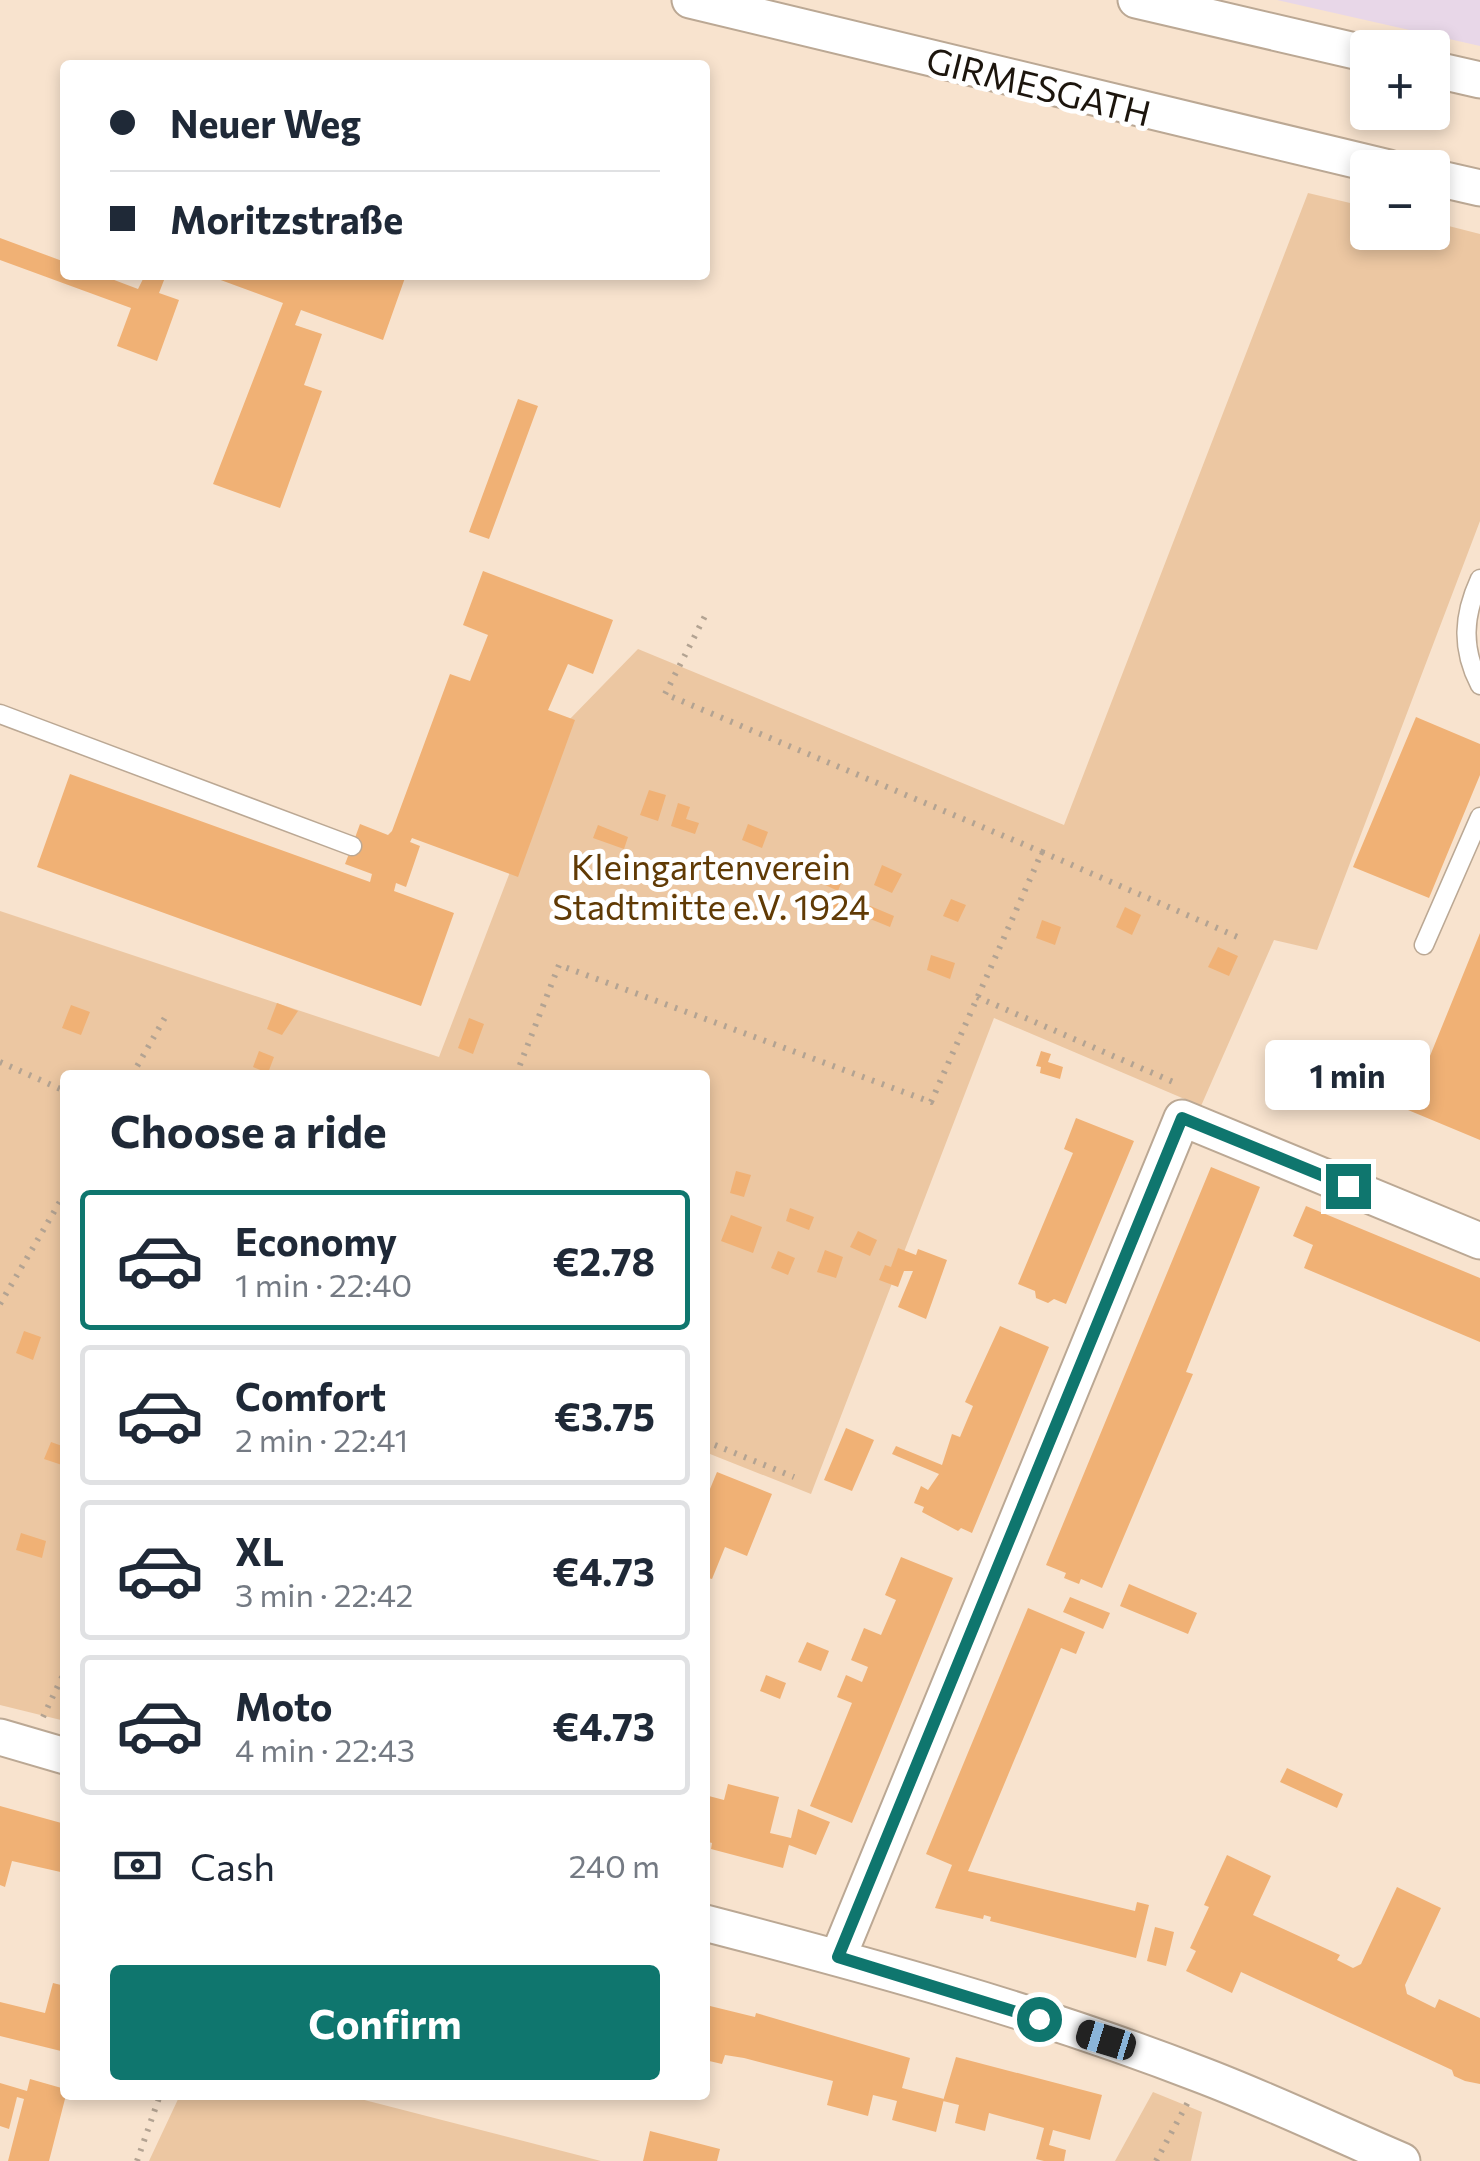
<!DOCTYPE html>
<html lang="en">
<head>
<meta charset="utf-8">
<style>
	body { margin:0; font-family:Commissioner,sans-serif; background:#f6f6f7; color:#1f2937; height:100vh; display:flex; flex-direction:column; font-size:38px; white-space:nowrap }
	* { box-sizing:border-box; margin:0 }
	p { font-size:32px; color:#747a83 }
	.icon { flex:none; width:55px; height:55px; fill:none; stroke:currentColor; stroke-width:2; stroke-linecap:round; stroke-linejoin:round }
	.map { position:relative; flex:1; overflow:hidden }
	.drawer { position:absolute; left:60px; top:1070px; width:650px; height:1030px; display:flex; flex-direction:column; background:#fff; border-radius:10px; box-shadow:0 5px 15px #0003 }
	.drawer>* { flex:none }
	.hud { position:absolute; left:60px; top:60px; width:650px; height:220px; border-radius:10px; box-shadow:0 5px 15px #0003; display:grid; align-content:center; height:220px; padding:0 50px; background:#fff }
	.tools { position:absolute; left:1350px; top:30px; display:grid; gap:20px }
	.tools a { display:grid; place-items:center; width:100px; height:100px; border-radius:10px; background:#fff; box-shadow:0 5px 15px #0003; font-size:50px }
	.end { position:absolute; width:45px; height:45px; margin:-22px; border:12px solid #0f766e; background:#fff; box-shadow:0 0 0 5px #fff }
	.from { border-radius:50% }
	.bubble { position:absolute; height:70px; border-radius:10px; background:#fff; box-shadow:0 5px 15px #0003; font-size:32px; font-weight:700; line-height:70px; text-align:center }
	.car { position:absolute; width:30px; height:60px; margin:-30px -15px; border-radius:12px; box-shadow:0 0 8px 2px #0007; background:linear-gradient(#222 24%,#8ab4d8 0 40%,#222 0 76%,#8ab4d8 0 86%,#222 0) }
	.hud b { display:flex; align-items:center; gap:35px; height:95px; font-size:38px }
	.hud b+b { border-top:2px solid #e0e1e3 }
	.hud i { width:25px; height:25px; background:#1f2937 }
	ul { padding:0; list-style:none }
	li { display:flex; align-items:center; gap:30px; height:140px; margin:0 20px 15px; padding:0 30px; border:5px solid #e0e1e3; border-radius:10px }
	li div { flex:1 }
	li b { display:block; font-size:38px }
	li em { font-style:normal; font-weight:700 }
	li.current { border-color:#0f766e }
	li>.icon { width:90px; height:90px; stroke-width:1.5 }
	h2 { padding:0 50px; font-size:45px; line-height:120px }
	.pay { display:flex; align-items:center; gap:25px; height:110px; padding:0 50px; font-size:38px }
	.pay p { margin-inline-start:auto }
	.cta { display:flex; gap:20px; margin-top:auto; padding:20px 50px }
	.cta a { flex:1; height:115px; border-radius:10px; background:#0f766e; color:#fff; font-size:40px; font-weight:700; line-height:115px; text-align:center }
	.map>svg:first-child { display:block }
	.commercial { fill:#e8d7e8 }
	.green { fill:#ecc7a2 }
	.building { fill:#f0b175 }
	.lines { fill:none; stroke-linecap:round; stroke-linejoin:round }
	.service-casing { stroke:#bba894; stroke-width:21 }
	.minor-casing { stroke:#bba894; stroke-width:39 }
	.path { stroke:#b3a392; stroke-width:6; stroke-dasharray:2.5 8; stroke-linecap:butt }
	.service { stroke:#fff; stroke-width:18 }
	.minor { stroke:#fff; stroke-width:35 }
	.route { stroke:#0f766e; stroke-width:12 }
	.labels { text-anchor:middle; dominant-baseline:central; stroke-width:10; stroke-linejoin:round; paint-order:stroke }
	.street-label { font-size:35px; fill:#1c150d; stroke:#fff }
	.park-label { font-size:35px; fill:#603a05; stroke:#fff }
</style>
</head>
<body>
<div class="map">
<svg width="1480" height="2161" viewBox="0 0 1480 2161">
	<rect width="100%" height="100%" fill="#f8e3ce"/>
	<!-- commercial -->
	<path class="commercial" d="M1277 0H1480V46Z"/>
	<!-- green -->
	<path class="green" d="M1308 193 1367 207 1368 232H1432L1433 222 1480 234V521L1317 950 1274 940 1201 1106 994 1018 811 1494 705 1452V1075H65V1721L0 1705V911L439 1057 568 721 638 649 1064 825Z
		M1153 2092 1202 2112 1191 2161H1115Z
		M180 2095H345L601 2161H149Z"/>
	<!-- building -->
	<path class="building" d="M0 238 65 262V275H101L138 289 145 275H166L159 293 179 300 157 361 117 346 131 308 0 260Z
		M207 275H406L383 340 301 310 295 325 322 334 304 385 322 391 280 508 213 484 283 303Z
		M518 399 538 406 489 539 469 532Z
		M483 571 613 620 593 674 568 664 548 710 575 720 518 877 412 838 410 842 420 846 406 887 396 883 394 891 454 913 421 1006 37 867 70 774 370 882 372 874 345 864 352 846 360 824 388 835 392 831 450 674 470 681 488 635 463 625Z
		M1416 717 1480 744V775L1429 898 1353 867Z
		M649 790 666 795 658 821 640 815Z
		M678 803 690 807 686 819 699 823 695 834 671 826Z
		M748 824 768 832 762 848 742 840Z
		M598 825 628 837 624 849 593 838Z
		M727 857 751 865 745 882 721 874Z
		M882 865 902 874 892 893 874 885Z
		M825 867 844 876 838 891 819 882Z
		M822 897 845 906 840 919 817 910Z
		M951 899 966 905 958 922 943 916Z
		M868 905 894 916 890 927 863 916Z
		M1125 907 1141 915 1132 935 1116 927Z
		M1042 920 1061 927 1055 945 1036 938Z
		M1480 933V1140L1408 1110Z
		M1218 947 1238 956 1229 976 1208 967Z
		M931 955 955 963 950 979 927 970Z
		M277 1003 298 1011 282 1035 267 1029Z
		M71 1005 90 1012 81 1035 62 1028Z
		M469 1018 484 1024 473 1054 458 1048Z
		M259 1051 274 1057 268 1073 253 1067Z
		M1041 1051 1051 1054 1048 1062 1063 1067 1060 1079 1040 1073 1041 1067 1036 1066Z
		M1076 1118 1134 1141 1066 1304 1054 1299 1048 1303 1036 1298 1035 1291 1018 1284 1073 1153 1064 1149Z
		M1211 1167 1260 1187 1186 1372 1193 1374 1102 1588 1081 1579 1079 1584 1064 1578 1066 1573 1046 1565Z
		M736 1171 751 1175 744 1197 730 1193Z
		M1306 1206 1480 1278V1342L1304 1268 1313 1245 1293 1236Z
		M790 1208 814 1217 809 1230 786 1221Z
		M731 1215 762 1227 753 1253 721 1241Z
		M858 1231 877 1240 870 1256 850 1247Z
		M898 1248 916 1255 918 1249 947 1260 926 1319 898 1307 913 1271H904L898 1287 879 1280 885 1265 891 1267Z
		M825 1250 843 1257 836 1278 817 1272Z
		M778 1251 795 1258 788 1275 771 1268Z
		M1000 1326 1049 1347 972 1533 961 1528 958 1531 922 1512 924 1507 914 1503 921 1486 928 1490 939 1474 892 1454 896 1446 942 1465 952 1434 960 1437 973 1406 965 1402Z
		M24 1331 41 1337 33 1360 16 1353Z
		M846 1428 874 1440 852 1491 824 1480Z
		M51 1442 65 1447V1466L44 1459Z
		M717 1472 772 1494 747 1556 725 1547 712 1579 705 1577V1501Z
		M21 1533 46 1541 42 1558 16 1550Z
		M901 1557 953 1578 852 1823 810 1806 852 1703 837 1697 846 1675 862 1682 868 1667 851 1660 864 1628 881 1635 896 1600 885 1595Z
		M1129 1584 1197 1613 1188 1634 1120 1606Z
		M1070 1597 1110 1613 1103 1629 1063 1612Z
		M1028 1608 1085 1632 1076 1654 1061 1648 968 1871 1135 1911 1137 1902 1149 1905 1136 1958 990 1921 991 1917 984 1915 983 1919 935 1908 952 1865 926 1854Z
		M807 1642 829 1651 821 1671 798 1662Z
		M766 1675 786 1683 780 1699 760 1691Z
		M1287 1768 1343 1794 1337 1808 1280 1782Z
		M728 1784 779 1797 770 1833 791 1838 798 1809 830 1822 816 1855 789 1845 783 1868 711 1849 712 1843 705 1841V1795L724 1800Z
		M0 1806 65 1824V1873L12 1861 5 1887 0 1885Z
		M1227 1855 1271 1876 1253 1915 1340 1955 1337 1960 1353 1968 1361 1964 1397 1887 1441 1908 1405 1985 1407 1994 1435 2008 1439 1999 1480 2018V2084L1465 2081 1454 2076 1452 2070 1241 1972 1232 1993 1186 1971 1196 1951 1190 1948 1209 1907 1204 1905Z
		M1155 1927 1174 1932 1166 1966 1147 1961Z
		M53 1983 65 1986V2052L0 2036V2002L45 2013Z
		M710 2006 755 2017 756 2013 910 2058 902 2088 944 2099 936 2132 892 2120 897 2101 873 2095 868 2116 827 2105 833 2081 744 2058 725 2055 722 2064 705 2060V2017Z
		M956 2057 1102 2095 1090 2140 1053 2130 1049 2145 1066 2150 1064 2161H1044L1036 2159 1044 2128 989 2113 985 2131 955 2123 959 2105 943 2101Z
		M30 2079 65 2089 66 2095 49 2161H8L24 2099 17 2097 9 2129 0 2126V2083L27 2091Z
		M650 2131 720 2149 717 2161H643Z"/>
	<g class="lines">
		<!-- service casing -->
		<g class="service-casing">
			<path id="service" d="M1480 579C1463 616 1461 648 1480 685
				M0 714 352 846
				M1424 945 1480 817"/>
		</g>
		<!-- minor casing -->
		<g class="minor-casing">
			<path id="minor" d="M690 0 1389 168
				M1136 0 1368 54
				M1432 69 1480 80
				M1432 177 1480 188
				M0 1737 65 1756
				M705 1923C871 1966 1039 2012 1199 2074 1268 2100 1334 2132 1402 2161
				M838 1957 1182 1118 1480 1241"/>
		</g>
		<!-- path -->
		<path class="path" d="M1042 852 1240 938
			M977 997 1178 1084
			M0 1062 65 1091
			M132 1075 167 1014
			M404 1075H406
			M516 1075 559 965 931 1102 1042 852 665 694 705 616
			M0 1304 65 1193
			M705 1441 794 1477
			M43 1717 65 1671
			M137 2161 160 2095
			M1156 2161 1188 2102"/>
		<!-- service -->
		<use href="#service" class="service"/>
		<!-- minor -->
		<use href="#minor" class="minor"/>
	</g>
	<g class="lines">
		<!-- route -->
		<path class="route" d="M1039 2019 838 1957 1182 1118 1348 1186"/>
	</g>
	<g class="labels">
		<!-- street labels -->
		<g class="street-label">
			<text transform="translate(1039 85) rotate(14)">GIRMESGATH</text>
		</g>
		<!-- park labels -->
		<g class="park-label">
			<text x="711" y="865">Kleingartenverein<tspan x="711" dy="40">Stadtmitte e.V. 1924</tspan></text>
		</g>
	</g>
</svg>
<div class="tools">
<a>+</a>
<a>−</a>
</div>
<i class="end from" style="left:1039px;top:2019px"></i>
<i class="end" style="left:1348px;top:1186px"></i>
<div class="bubble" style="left:1265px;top:1040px;width:165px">1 min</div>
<i class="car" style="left:1106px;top:2040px;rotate:287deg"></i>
<div class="hud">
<b><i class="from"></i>Neuer Weg</b>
<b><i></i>Moritzstraße</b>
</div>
<section class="drawer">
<h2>Choose a ride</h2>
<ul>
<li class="current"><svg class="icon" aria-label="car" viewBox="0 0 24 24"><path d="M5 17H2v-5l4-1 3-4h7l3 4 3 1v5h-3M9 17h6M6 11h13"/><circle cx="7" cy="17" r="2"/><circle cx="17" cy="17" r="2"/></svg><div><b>Economy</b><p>1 min · 22:40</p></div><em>€2.78</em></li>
<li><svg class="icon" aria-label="car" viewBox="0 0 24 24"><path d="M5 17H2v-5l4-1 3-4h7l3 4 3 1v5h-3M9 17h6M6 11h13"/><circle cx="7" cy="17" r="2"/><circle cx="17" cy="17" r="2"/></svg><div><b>Comfort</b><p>2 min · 22:41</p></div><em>€3.75</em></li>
<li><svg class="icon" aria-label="car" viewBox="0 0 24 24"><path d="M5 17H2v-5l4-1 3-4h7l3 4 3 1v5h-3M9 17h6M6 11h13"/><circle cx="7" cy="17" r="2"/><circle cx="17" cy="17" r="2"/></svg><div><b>XL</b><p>3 min · 22:42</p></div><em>€4.73</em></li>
<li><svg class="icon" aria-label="car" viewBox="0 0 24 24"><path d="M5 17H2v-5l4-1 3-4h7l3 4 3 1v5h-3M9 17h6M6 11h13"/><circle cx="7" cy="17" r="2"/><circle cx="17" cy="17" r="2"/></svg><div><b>Moto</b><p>4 min · 22:43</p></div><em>€4.73</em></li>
</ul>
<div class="pay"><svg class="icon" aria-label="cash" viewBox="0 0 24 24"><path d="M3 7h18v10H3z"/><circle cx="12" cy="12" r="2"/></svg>Cash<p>240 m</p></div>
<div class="cta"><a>Confirm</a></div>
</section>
</div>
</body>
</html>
